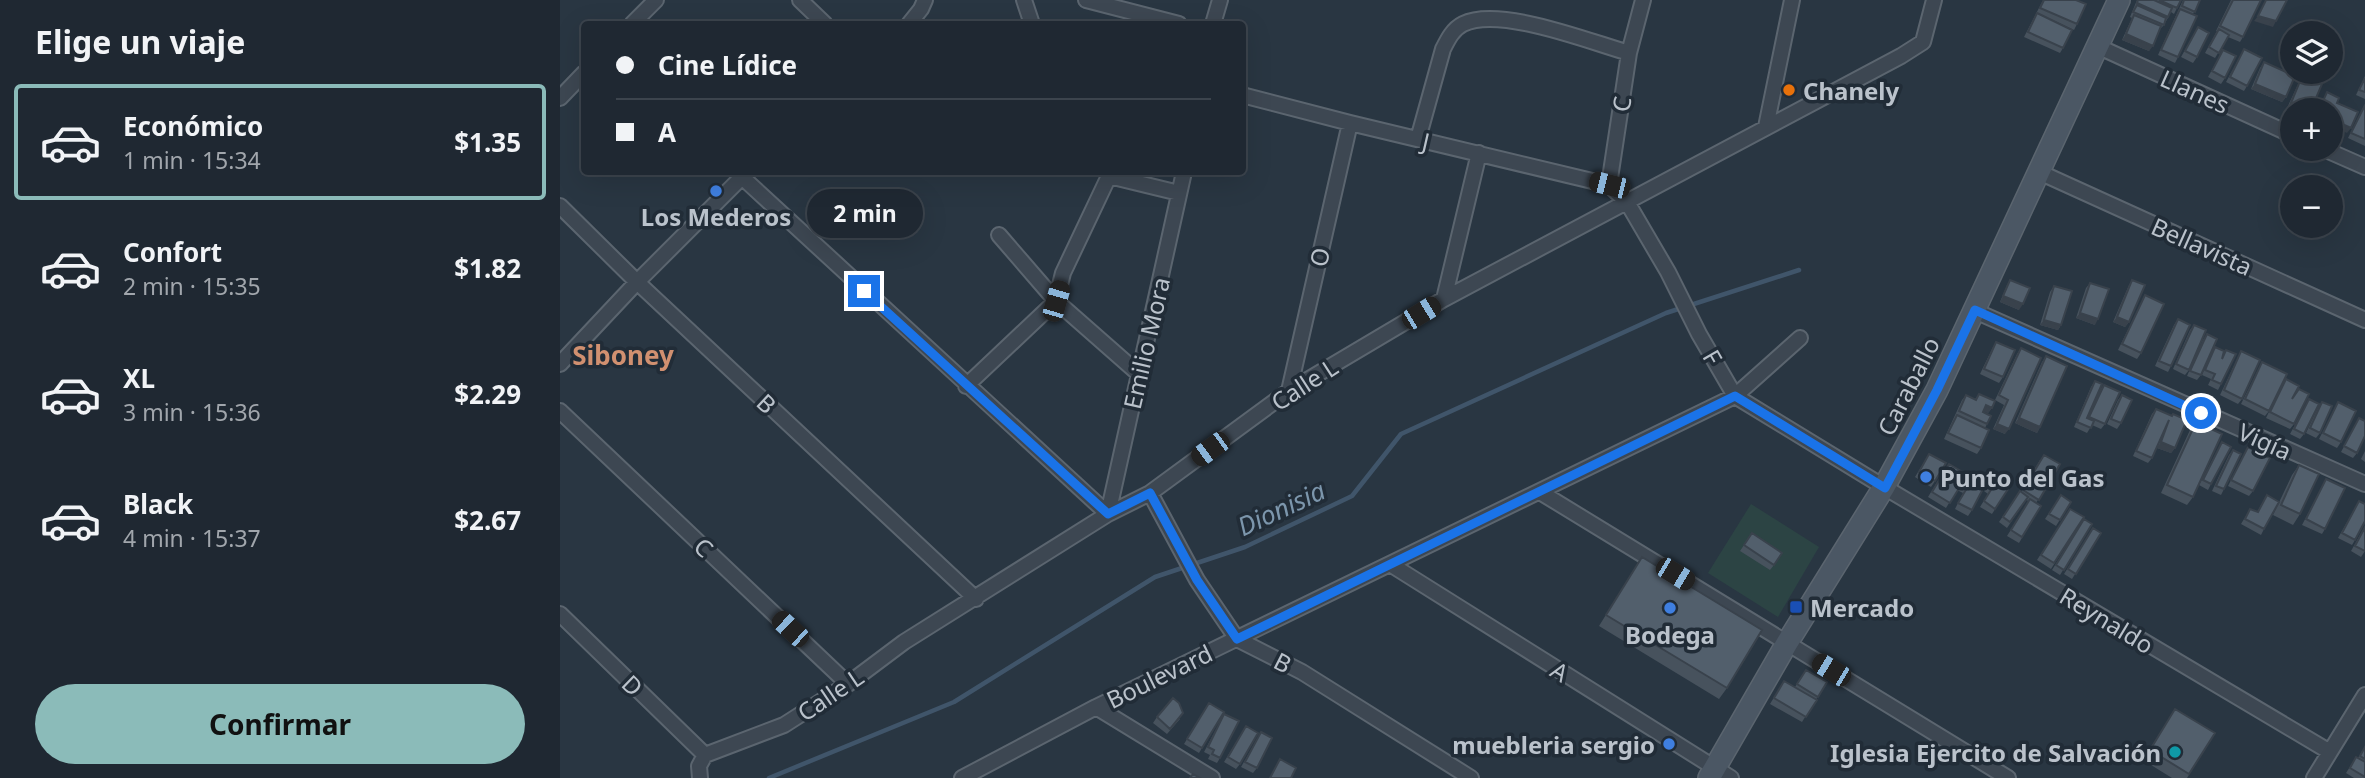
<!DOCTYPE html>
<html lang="es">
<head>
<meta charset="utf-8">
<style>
	body { margin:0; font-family:"Noto Sans",sans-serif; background:#27303a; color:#f1f3f6; height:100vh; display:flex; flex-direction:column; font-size:26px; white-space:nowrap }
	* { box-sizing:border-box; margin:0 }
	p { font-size:23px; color:#a1a6ac }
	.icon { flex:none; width:38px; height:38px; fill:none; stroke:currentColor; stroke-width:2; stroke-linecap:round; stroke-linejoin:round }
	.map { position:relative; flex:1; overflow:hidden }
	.sheet { display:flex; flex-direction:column; background:#1f2832; width:560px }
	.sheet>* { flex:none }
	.hud { position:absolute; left:21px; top:21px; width:665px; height:154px; border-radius:7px; box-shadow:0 7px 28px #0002,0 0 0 2px #3c444d; display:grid; align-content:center; height:154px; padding:0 35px; background:#1f2832 }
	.buttons { position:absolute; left:1720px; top:21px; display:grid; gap:14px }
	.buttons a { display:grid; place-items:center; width:63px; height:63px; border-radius:50%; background:#1f2832; box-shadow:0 7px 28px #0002,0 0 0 2px #3c444d; font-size:35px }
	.end { position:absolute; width:32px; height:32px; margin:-16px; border:9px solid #1a73e8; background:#fff; box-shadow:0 0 0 4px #fff }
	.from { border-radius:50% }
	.bubble { position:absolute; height:49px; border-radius:24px; background:#1f2832; box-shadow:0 7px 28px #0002,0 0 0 2px #3c444d; font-size:23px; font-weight:700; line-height:49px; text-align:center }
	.car { position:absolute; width:21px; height:42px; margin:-21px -10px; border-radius:9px; box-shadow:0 0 5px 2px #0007; background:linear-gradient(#222 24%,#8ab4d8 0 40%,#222 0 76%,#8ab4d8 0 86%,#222 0) }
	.hud b { display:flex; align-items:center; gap:24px; height:66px; font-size:26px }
	.hud b+b { border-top:2px solid #3c444d }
	.hud i { width:18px; height:18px; background:#f1f3f6 }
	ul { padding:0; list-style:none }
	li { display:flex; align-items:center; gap:21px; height:116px; margin:0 14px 10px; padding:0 21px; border:4px solid transparent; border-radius:7px }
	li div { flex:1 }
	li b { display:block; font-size:26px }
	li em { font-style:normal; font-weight:700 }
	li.on { border-color:#8bbbb9 }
	li>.icon { width:63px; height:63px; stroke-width:1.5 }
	h2 { padding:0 35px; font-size:32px; line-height:84px }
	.action { display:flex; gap:14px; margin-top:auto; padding:14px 35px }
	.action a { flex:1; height:80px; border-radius:42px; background:#8bbbb9; color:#111; font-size:28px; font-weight:700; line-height:80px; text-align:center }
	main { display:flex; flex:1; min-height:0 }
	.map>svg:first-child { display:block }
	.green { fill:#2c4444 }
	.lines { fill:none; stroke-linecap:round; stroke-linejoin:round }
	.stream { stroke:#40556a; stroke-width:4.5 }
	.street-casing { stroke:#5b656f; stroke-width:18 }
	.secondary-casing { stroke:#5b656f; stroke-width:24 }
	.street { stroke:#3d4752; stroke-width:14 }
	.secondary { stroke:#4b5764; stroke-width:21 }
	.wall { fill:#47525d }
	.shaded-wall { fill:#39424c }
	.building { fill:#525f6c; stroke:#39424c; stroke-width:2 }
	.route { stroke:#1a73e8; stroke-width:9 }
	.food-dot { fill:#e8710a; stroke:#212c37; stroke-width:2.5 }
	.shop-dot { fill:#3f7fe0; stroke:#212c37; stroke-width:2.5 }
	.transit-dot { fill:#1a4fb4; stroke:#212c37; stroke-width:2.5 }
	.culture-dot { fill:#0f9aa8; stroke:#212c37; stroke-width:2.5 }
	.labels { text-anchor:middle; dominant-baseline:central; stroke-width:7; stroke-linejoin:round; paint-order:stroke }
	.poi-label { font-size:24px; font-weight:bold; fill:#bac2cb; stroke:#212c37; text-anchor:start }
	.street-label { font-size:24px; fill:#bac2cb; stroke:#212c37 }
	.neighbourhood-label { font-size:26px; font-weight:bold; fill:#d19070; stroke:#212c37 }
	.water-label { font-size:26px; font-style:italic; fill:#7c96ac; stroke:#212c37 }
</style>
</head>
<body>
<main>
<section class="sheet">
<h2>Elige un viaje</h2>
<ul>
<li class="on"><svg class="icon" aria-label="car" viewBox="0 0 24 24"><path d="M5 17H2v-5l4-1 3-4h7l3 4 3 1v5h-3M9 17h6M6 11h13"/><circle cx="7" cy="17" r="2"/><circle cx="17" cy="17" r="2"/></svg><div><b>Económico</b><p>1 min · 15:34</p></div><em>$1.35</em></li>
<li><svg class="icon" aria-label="car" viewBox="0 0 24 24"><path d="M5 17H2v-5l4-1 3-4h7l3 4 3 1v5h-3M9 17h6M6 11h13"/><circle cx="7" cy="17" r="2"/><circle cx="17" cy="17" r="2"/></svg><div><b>Confort</b><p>2 min · 15:35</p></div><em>$1.82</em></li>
<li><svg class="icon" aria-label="car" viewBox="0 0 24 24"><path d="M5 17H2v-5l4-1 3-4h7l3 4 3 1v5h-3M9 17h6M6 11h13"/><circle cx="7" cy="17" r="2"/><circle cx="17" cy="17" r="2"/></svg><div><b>XL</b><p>3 min · 15:36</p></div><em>$2.29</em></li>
<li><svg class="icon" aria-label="car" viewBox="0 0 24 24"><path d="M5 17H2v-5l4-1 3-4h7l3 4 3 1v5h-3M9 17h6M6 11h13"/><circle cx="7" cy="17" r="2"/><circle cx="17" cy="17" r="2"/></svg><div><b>Black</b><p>4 min · 15:37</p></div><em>$2.67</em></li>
</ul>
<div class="action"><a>Confirmar</a></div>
</section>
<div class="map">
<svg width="1805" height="778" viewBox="0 0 1805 778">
	<rect width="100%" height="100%" fill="#293642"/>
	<!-- green -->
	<path class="green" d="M1191 504 1259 547 1218 617 1148 573Z"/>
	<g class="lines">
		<!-- stream -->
		<path class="stream" d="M209 778 394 702 595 577 685 547 792 496 841 434 1106 313 1239 270"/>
		<!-- street casing -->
		<g class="street-casing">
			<path id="street" d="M240 0 265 24
				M464 0 472 24
				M526 0 619 24
				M1083 0 1069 53 1049 185 1067 202 1108 272 1139 334 1175 396 1324 487 1770 752
				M72 24 96 0
				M349 24 361 9 365 0
				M653 24 660 0
				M1537 46 1732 135
				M682 95 790 123 1049 185
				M0 98 24 73
				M1206 127 1232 0
				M858 139 883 49C888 39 893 29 903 24 940 6 1030 42 1069 53
				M1764 149 1805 167
				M546 172 549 176 619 193
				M1479 172 1805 320
				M182 177 548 514 624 172
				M0 206 77 282 416 599
				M439 235 496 301 579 374
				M884 299 919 153
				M1415 311 1805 484
				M0 364 77 282 187 172
				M406 386 496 301 503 273 549 176
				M729 391 790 123
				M0 411 288 684
				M980 492 1448 778
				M590 493 637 580 677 639 742 672 911 778
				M830 564 1171 778
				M0 614 145 755
				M536 707 652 778
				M145 755 224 725 288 684 344 642 548 514 590 493 729 391 884 299 1341 56 1363 42 1374 0
				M140 778 139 766 145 755
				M402 778 536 707 1175 396 1240 338
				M1754 778 1805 695"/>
		</g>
		<!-- secondary casing -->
		<g class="secondary-casing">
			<path id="secondary" d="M1149 778 1227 643 1324 487 1377 390 1559 0"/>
		</g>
		<!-- street -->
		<use href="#street" class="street"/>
		<!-- secondary -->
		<use href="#secondary" class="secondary"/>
	</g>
	<!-- wall -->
	<path class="wall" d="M1483 0H1516L1517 24 1514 30 1482 15 1503 48 1500 53 1464 37Z
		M1577 0H1621L1614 14 1611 12 1604 25 1599 30 1589 51 1562 40 1572 18 1570 17Z
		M1623 0H1640L1633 14 1618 57 1615 63 1598 55Z
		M1671 0H1701L1683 37 1680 42 1668 37 1655 58 1645 53 1657 31H1656Z
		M1638 27 1637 57 1633 63 1621 57Z
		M1684 49 1687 86 1684 91 1666 82Z
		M1663 50 1665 78 1661 84 1648 77Z
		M1704 62 1726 97 1722 102 1691 89 1700 68Z
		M1742 76 1732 110V111L1727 108 1739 82Z
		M1805 76V99L1796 95Z
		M1805 104V146L1788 138Z
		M1450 280 1459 310 1440 302 1447 285Z
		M1572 280 1569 322 1565 327 1553 322 1569 285Z
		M1530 283 1535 325 1516 318 1526 288Z
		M1494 286 1501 325 1498 330 1480 325 1490 292Z
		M1585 295 1581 353 1577 359 1558 350 1582 301Z
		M1618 319 1611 366 1608 372 1595 366 1614 325Z
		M1634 325 1629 370 1625 375 1613 369 1630 330Z
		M1647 334 1641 375 1637 380 1627 376 1643 340Z
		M1436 342 1443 377 1439 383 1420 374 1433 347Z
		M1655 347 1663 354 1666 350 1661 384 1658 390 1648 385 1651 379 1642 375 1651 352Z
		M1461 348 1445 434 1433 429 1444 405 1435 400 1457 354Z
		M1681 351 1682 399 1678 404 1660 395 1678 357Z
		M1486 356 1480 427 1477 433 1455 423 1482 362Z
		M1702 362 1709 411 1705 416 1681 404Z
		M1726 379 1733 397 1734 424 1730 429 1706 418 1722 385Z
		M1535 381 1527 418 1540 390 1544 385 1545 424 1541 429 1532 425 1527 433 1514 427 1531 387Z
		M1419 394 1432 408 1428 413 1424 411 1423 412 1427 424 1425 428 1421 448 1417 454 1384 439 1402 400 1406 395 1415 399Z
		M1562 395 1561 423 1557 429 1547 424 1558 400Z
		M1749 399 1744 434 1740 439 1730 434Z
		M1762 402 1760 433 1756 438 1746 433 1758 407Z
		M1778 402 1781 442 1777 448 1759 439Z
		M1596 409 1615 448 1611 453 1597 448 1601 439 1592 458 1588 463 1573 456 1592 414Z
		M1799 418 1797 453 1793 458 1781 452Z
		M1636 422 1633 497 1627 505 1601 493 1630 430Z
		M1662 442 1651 484 1648 490 1639 485Z
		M1688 447 1693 491 1689 496 1668 486Z
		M1673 450 1664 489 1661 495 1652 491 1669 455Z
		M1805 451V462L1801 459Z
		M1369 454 1375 481 1371 487 1355 477Z
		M1480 460 1500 464 1476 503 1481 506 1459 543 1447 536 1469 501 1466 500 1447 528 1439 522 1460 491 1461 492Z
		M1739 465 1740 514 1733 525 1713 515 1732 475Z
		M1385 469 1396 483 1403 473 1412 510 1408 516 1395 509 1403 493 1397 490 1386 508 1368 497Z
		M1435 473 1452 483 1432 514 1420 507 1428 494 1424 491Z
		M1766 479 1765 529 1762 534 1742 525Z
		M1501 495 1511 502 1496 526 1485 519Z
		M1707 495 1704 529 1701 535 1681 524 1690 509 1697 512Z
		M1799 501 1795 540 1792 545 1778 538Z
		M1510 509 1524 517 1491 569 1477 560Z
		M1524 519 1532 524 1500 575 1492 570Z
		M1805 526V551L1801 557 1791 551Z
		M1533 528 1541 533 1512 579 1504 574Z
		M1192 533 1214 565 1210 570 1180 551Z
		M1082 557 1167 688 1159 699 1039 626Z
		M1246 670 1267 682 1242 722 1210 704 1224 681 1235 687Z
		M646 708 642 748 639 753 624 744Z
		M1615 709 1655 733 1627 778H1612L1583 760Z
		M664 714 660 758 657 763 648 759 650 755 644 752Z
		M597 717 620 719 607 734 593 723Z
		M686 726 680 764 676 769 664 762Z
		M701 732 697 768 693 773 681 767Z
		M1805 746V778H1794L1786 773 1796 757 1798 758Z"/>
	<!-- shaded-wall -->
	<path class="shaded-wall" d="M1698 16 1716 21 1713 27 1694 21Z
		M1566 34 1593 46 1589 51 1562 40Z
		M1695 84 1726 97 1722 102 1691 89Z
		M1731 103 1748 110 1732 111 1727 108Z
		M1771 119 1791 128 1787 133 1771 126Z
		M1443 296 1463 304 1459 310 1440 302Z
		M1520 313 1538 319 1535 325 1516 318Z
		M1557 317 1569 322 1565 327 1553 322Z
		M1484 320 1501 325 1498 330 1480 325Z
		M1426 405 1432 408 1428 413 1422 411Z
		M1459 418 1480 427 1477 433 1455 423Z
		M1437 424 1449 429 1445 434 1433 429Z
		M1601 442 1615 448 1611 453 1597 448Z"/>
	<!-- building -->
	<path class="building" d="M1484 0H1516L1526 4 1517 24 1480 8Z
		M1578 0H1594L1612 8 1608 17 1577 3Z
		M1599 0H1621L1617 8Z
		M1624 0H1640L1635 12 1622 6Z
		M1673 0H1701L1683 37 1660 26Z
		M1706 0H1727L1716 21 1698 16Z
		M1577 5 1606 18 1604 25 1573 12Z
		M1620 9 1637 16 1618 57 1601 50Z
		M1477 13 1512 30 1503 48 1468 32Z
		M1574 15 1601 26 1593 46 1566 34Z
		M1638 27 1649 33 1637 57 1625 51Z
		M1659 29 1669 35 1659 53 1649 47Z
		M1684 49 1702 58 1687 86 1670 77Z
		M1663 50 1676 56 1665 78 1652 71Z
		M1704 62 1735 76 1726 97 1695 84Z
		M1742 76 1762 84 1751 110H1748L1731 103Z
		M1805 78V92L1799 90Z
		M1767 92 1779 98 1777 103 1798 112 1791 128 1771 119V110H1759Z
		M1805 105V139L1791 133Z
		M1450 280 1470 288 1463 304 1443 296Z
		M1572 280 1585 285 1569 322 1557 317Z
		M1530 283 1549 289 1538 319 1520 313Z
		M1494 286 1512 291 1501 325 1484 320Z
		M1585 295 1604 304 1581 353 1562 344Z
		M1618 319 1630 325 1611 366 1599 361Z
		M1634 325 1646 330 1629 370 1616 364Z
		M1647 334 1657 339 1641 375 1630 371Z
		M1436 342 1455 350 1443 377 1424 369Z
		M1655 347 1664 351 1662 359 1666 350 1676 354 1661 384 1652 380 1655 374 1645 370Z
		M1461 348 1481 358 1449 429 1437 424 1448 400 1439 395Z
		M1681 351 1700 360 1682 399 1664 390Z
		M1486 356 1507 366 1480 427 1459 418Z
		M1702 362 1727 374 1709 411 1685 399Z
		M1726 379 1739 386 1732 399 1739 389 1749 394 1734 424 1710 412Z
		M1535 381 1542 384 1527 418 1534 421 1531 428 1517 422Z
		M1544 385 1560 392 1545 424 1529 417Z
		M1419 394 1435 401 1432 408 1426 405 1423 412 1431 416 1427 424 1399 411 1406 395 1416 400Z
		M1562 395 1572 400 1561 423 1551 419Z
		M1749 399 1759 404 1744 434 1734 429Z
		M1762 402 1772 406 1760 433 1750 428Z
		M1778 402 1796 411 1781 442 1763 433Z
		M1596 409 1612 416 1613 414 1627 420 1615 448 1601 442 1609 420 1592 458 1576 451Z
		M1397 415 1429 430 1421 448 1388 433Z
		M1799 418 1805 421V436L1797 453 1784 446Z
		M1636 422 1662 434 1633 497 1607 485Z
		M1662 442 1671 447 1651 484 1643 480Z
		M1688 447 1710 458 1693 491 1671 480Z
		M1673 450 1681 454 1664 489 1656 486Z
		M1369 454 1386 463 1375 481 1359 472Z
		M1484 455 1500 464 1479 500 1463 490Z
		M1389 464 1401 471 1395 482 1397 484 1403 473 1425 485 1412 510 1398 503 1407 488 1401 485 1390 503 1372 492Z
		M1739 465 1759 474 1740 514 1721 505Z
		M1435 473 1452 483 1435 509 1424 501 1432 488 1427 485Z
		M1766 479 1785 488 1765 529 1746 519Z
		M1460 491 1468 497 1450 522 1443 517Z
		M1501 495 1511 502 1500 520 1489 514Z
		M1707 495 1719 502 1704 529 1685 519 1690 509 1698 512Z
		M1470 499 1481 506 1462 537 1451 530Z
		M1799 501 1805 504V521L1795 540 1782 533Z
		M1510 509 1524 517 1494 563 1481 555Z
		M1524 519 1532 524 1504 570 1496 565Z
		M1805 527V551L1795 546Z
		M1533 528 1541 533 1516 574 1508 569Z
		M1192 533 1222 553 1214 565 1184 545Z
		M1082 557 1202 630 1167 688 1046 615Z
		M1246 670 1267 682 1258 697 1237 684Z
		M1224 681 1257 700 1246 717 1214 698Z
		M613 698 619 703 623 713 610 729 597 717Z
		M649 703 664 712 642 748 627 739Z
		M1615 709 1655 733 1629 774 1590 750Z
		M664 714 679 721 660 758 652 754 654 750 648 747Z
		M686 726 698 733 680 764 668 757Z
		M701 732 712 738 697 768 685 762Z
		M1805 747V759L1800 756Z
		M1796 757 1805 762V777L1790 768Z
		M720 759 736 768 731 778H710Z
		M633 774 640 778H630Z"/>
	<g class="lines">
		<!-- route -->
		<path class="route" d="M304 291 548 514 590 493 637 580 677 639 1175 396 1325 488 1377 390 1415 310 1641 413"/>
	</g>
	<!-- markers -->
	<circle class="food-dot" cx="1229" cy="90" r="7"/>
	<g class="shop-dot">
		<circle cx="156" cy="191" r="7"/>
		<circle cx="1366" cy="477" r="7"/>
		<circle cx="1110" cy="608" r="7"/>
		<circle cx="1109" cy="744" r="7"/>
	</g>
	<rect class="transit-dot" x="1229" y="600" width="14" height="14" rx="3.5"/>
	<circle class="culture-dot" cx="1615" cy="752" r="7"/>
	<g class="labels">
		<!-- poi labels -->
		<g class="poi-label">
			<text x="1243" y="90">Chanely</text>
			<text x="156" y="216" text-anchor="middle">Los Mederos</text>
			<text x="1380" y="477">Punto del Gas</text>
			<text x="1250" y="607">Mercado</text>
			<text x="1110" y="634" text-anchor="middle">Bodega</text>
			<text x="1095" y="744" text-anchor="end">muebleria sergio</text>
			<text x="1601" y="752" text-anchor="end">Iglesia Ejercito de Salvación</text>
		</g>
		<!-- street labels -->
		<g class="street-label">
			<text transform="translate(1635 91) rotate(24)">Llanes</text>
			<text transform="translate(1061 104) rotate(-81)">C</text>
			<text transform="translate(866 141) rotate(13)">J</text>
			<text transform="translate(1642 246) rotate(24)">Bellavista</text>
			<text transform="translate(759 257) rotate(-77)">O</text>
			<text transform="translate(586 343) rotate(-77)">Emilio Mora</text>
			<text transform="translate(1153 357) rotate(60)">F</text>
			<text transform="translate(744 384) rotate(-33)">Calle L</text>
			<text transform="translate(1348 386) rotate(-63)">Caraballo</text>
			<text transform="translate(207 403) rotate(43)">B</text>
			<text transform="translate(1705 441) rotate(24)">Vigía</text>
			<text transform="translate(144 547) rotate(43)">C</text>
			<text transform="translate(1547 620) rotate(31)">Reynaldo</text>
			<text transform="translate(723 662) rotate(27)">B</text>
			<text transform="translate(1000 671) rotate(32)">A</text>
			<text transform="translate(599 676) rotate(-26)">Boulevard</text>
			<text transform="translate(73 685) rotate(44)">D</text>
			<text transform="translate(270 694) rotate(-34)">Calle L</text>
		</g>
		<!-- neighbourhood labels -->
		<g class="neighbourhood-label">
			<text x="63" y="355">Siboney</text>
		</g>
		<!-- water labels -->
		<g class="water-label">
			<text transform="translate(721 508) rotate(-25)">Dionisia</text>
		</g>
	</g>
</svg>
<div class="buttons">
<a><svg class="icon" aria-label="layers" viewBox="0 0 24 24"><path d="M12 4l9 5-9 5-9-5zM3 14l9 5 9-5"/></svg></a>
<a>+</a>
<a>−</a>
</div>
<i class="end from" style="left:1641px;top:413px"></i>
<i class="end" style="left:304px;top:291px"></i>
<div class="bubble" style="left:247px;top:189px;width:116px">2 min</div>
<i class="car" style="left:1049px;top:185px;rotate:284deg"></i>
<i class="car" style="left:496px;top:301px;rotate:16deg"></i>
<i class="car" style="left:861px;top:313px;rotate:59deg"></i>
<i class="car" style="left:650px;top:449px;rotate:234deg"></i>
<i class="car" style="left:1115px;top:574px;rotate:121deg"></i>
<i class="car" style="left:230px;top:629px;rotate:313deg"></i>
<i class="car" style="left:1271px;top:670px;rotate:301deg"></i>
<div class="hud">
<b><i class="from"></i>Cine Lídice</b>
<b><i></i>A</b>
</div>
</div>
</main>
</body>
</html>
